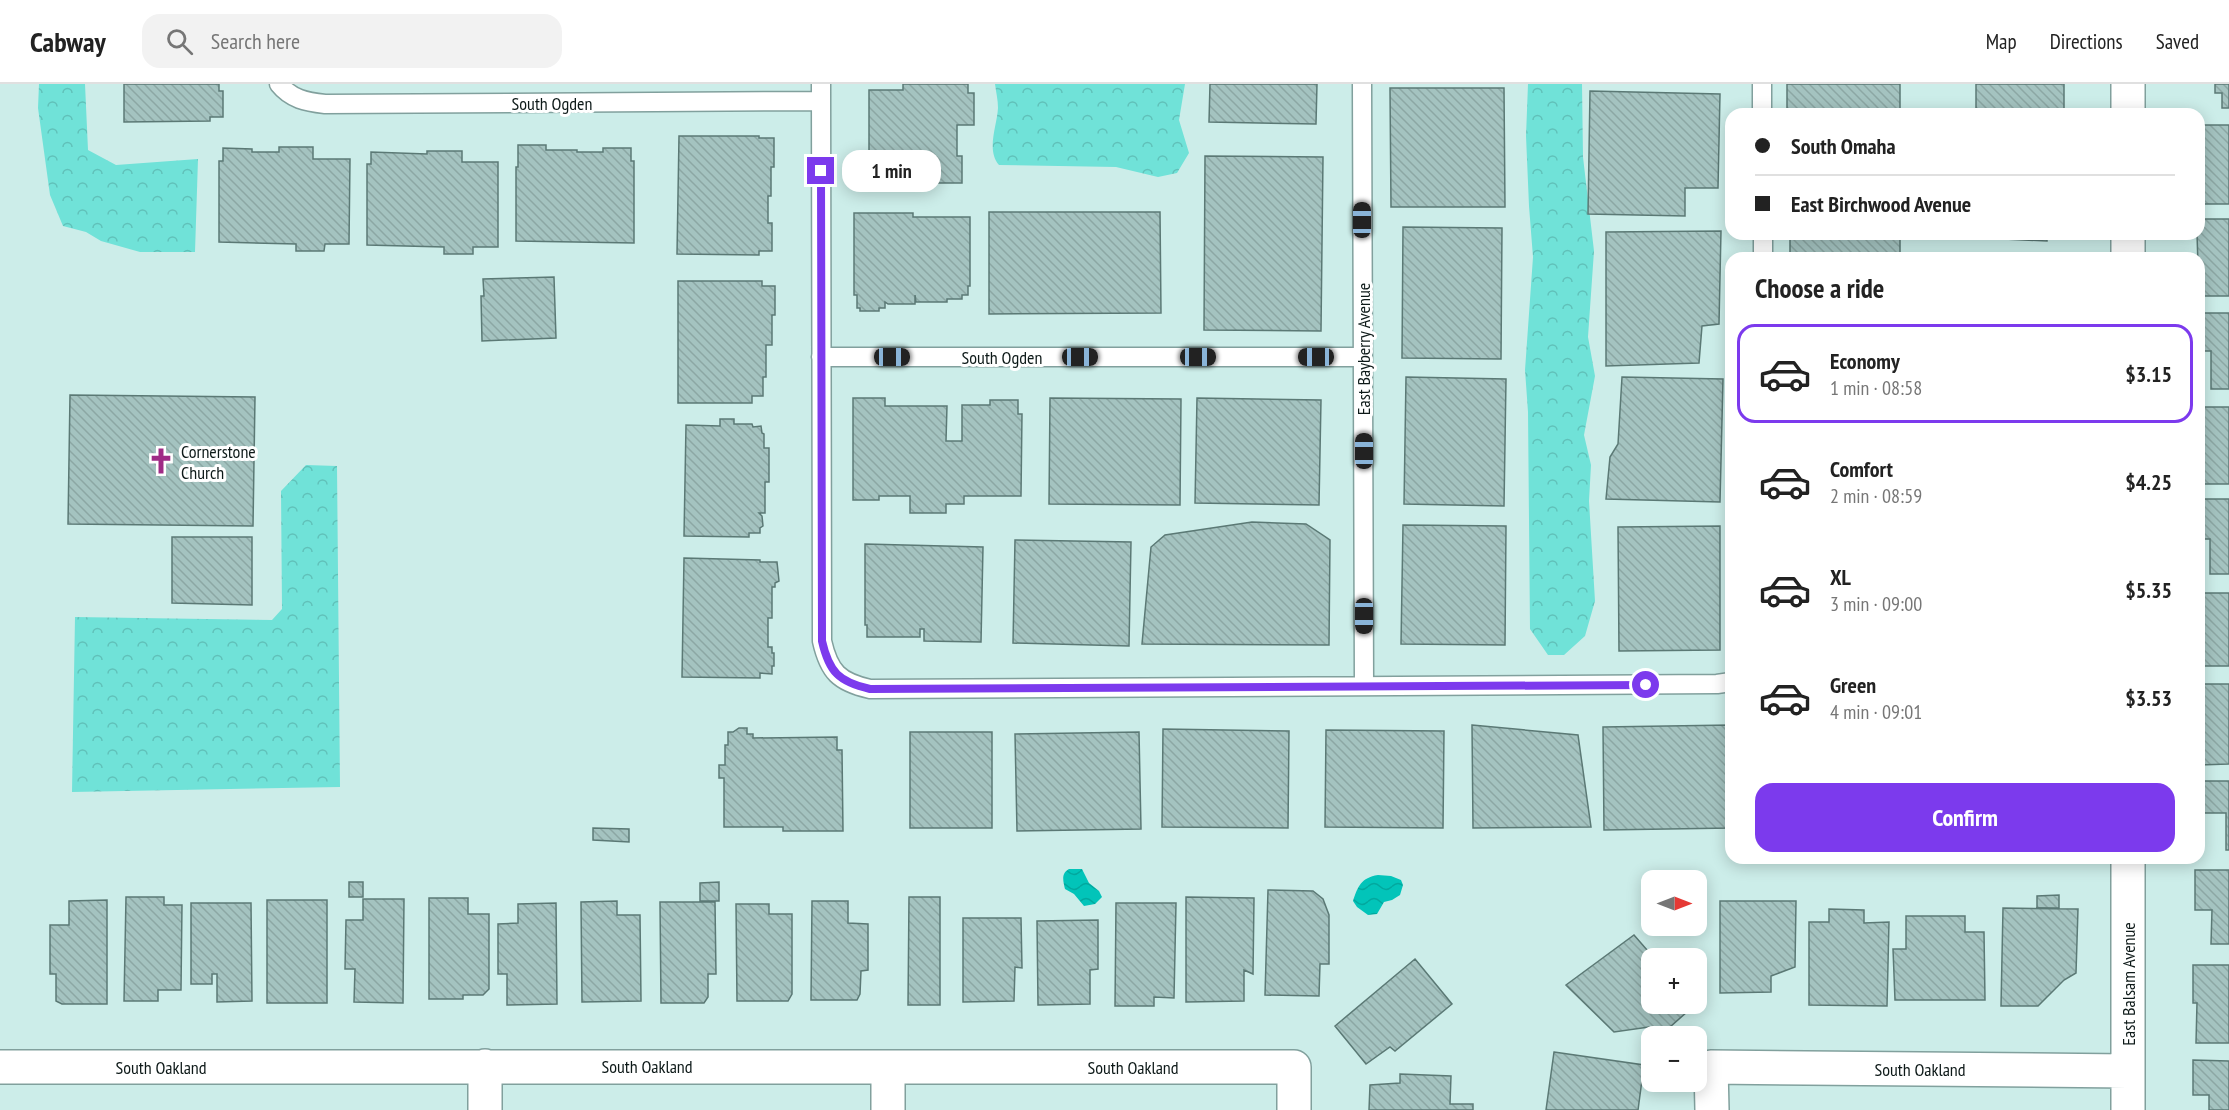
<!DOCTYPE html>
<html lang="en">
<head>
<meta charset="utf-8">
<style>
	body { margin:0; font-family:"PT Sans Narrow",sans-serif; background:#f2f2f2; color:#222; height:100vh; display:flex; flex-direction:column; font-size:22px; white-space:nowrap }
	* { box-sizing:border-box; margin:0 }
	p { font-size:20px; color:#767676 }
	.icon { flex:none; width:33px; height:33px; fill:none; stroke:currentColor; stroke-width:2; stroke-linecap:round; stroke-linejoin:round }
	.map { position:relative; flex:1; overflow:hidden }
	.details { position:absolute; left:1725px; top:168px; width:480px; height:612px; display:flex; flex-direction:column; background:#fff; border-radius:18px; box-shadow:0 3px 15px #0003 }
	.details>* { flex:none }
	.banner { position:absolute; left:1725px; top:24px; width:480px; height:132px; border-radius:18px; box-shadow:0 3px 15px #0003; display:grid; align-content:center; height:132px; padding:0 30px; background:#fff }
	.needle { width:39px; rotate:90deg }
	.tools { position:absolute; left:1641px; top:786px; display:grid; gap:12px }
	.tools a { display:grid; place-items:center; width:66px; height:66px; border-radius:12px; background:#fff; box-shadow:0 3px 15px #0003; font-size:30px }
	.end { position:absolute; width:27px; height:27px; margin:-14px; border:8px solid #7c3aed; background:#fff; box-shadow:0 0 0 3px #fff }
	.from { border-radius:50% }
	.bubble { position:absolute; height:42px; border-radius:18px; background:#fff; box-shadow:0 3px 15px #0003; font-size:20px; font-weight:800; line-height:42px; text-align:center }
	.car { position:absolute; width:18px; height:36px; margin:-18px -9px; border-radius:8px; box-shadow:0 0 4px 2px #0007; background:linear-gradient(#222 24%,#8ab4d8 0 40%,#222 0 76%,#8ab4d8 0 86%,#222 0) }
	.banner b { display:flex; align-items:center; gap:21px; height:57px; font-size:22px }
	.banner b+b { border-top:2px solid #e0e0e0 }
	.banner i { width:15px; height:15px; background:#222 }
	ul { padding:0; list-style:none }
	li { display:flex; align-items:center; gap:18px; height:99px; margin:0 12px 9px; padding:0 18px; border:3px solid transparent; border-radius:18px }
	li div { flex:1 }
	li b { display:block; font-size:22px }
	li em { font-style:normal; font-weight:800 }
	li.current { border-color:#7c3aed }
	li>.icon { width:54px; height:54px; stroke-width:1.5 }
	h2 { padding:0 30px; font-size:27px; line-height:72px }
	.button { display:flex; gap:12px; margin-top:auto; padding:12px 30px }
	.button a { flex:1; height:69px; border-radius:18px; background:#7c3aed; color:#fff; font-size:24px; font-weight:800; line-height:69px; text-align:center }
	header { display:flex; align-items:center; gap:36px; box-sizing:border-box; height:84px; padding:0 30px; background:#fff; border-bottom:2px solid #e0e0e0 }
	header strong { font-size:28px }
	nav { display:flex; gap:33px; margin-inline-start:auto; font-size:21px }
	.search { width:420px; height:54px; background:#f2f2f2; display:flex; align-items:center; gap:15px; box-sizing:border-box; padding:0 21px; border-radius:18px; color:#767676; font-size:22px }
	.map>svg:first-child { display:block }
	.park { fill:url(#park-crowns) }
	.water { fill:url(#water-waves) }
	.building { fill:url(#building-back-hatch); stroke:#5b7975; stroke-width:1.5 }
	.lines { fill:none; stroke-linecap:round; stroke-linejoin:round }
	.lane-casing { stroke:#81a09d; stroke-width:21 }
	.street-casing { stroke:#81a09d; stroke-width:36 }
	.lane { stroke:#fff; stroke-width:18 }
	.street { stroke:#fff; stroke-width:33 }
	.route { stroke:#7c3aed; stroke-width:8 }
	.labels { text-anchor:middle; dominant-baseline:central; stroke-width:6; stroke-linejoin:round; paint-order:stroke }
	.street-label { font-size:18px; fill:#0d1918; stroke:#fff }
	.poi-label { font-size:18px; fill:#0d1918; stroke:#fff; text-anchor:start }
</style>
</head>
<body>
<header>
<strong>Cabway</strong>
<div class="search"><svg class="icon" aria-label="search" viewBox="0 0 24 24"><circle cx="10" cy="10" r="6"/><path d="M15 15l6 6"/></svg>Search here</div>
<nav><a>Map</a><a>Directions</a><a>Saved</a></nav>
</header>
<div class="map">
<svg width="2229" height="1026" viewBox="0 0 2229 1026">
	<defs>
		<pattern id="park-crowns" width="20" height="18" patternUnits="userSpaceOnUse" patternTransform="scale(1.5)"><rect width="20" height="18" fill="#70e2d8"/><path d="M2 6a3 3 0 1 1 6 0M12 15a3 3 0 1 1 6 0" fill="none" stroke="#60c1b9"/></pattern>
		<pattern id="water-waves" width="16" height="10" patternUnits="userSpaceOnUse" patternTransform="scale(1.5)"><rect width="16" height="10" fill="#02c4b9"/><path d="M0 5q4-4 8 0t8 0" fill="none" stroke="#02a89e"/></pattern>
		<pattern id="building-back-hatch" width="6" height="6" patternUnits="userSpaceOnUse" patternTransform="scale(1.5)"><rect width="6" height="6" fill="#a4c3c0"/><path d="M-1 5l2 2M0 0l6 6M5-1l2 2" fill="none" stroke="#8ca7a4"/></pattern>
	</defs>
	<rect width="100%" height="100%" fill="#ccede9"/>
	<!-- park -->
	<path class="park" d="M39 0H85L88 66 116 81 198 75 195 168H140L101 157 86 148 63 142 50 111 38 24Z
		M995 0H1185L1179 36 1189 69 1177 89 1158 93 1116 83 999 81C986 66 997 42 998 24 998 16 996 8 995 0Z
		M1528 0H1582L1583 73 1594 167 1588 253 1595 292 1584 351 1591 381 1589 417 1595 517 1585 552 1564 571H1548L1530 545 1528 328 1525 286 1533 173 1529 122 1526 52Z
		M306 381 337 382 340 703 72 708 75 533 272 536 282 525 281 407Z"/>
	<!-- water -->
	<path class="water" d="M1069 785H1082L1089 799 1099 807 1102 813 1095 820 1084 822 1074 810 1065 805C1063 797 1061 789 1069 785Z
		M1378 791 1391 792 1401 796 1403 801 1400 811 1392 816 1384 818 1377 830 1368 831 1357 823 1353 817C1358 802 1361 794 1378 791Z"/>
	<!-- building -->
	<path class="building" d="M124 0H219V7H223V33H210V37L124 38Z
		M903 0H968V9H974V41H957V72H962V99H878V95H864V67H869V6H903Z
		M1210 0H1317L1316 40 1209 38Z
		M1787 0H1900V27L1787 25Z
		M1976 0H2064V30H1976Z
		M2215 0H2229V24H2222V9H2215Z
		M1390 4H1504L1505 123H1391Z
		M1590 7 1720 10 1718 104H1685V132L1588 130Z
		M2203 41H2229V120H2203Z
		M679 52H759V54H774V83H771V112H768V139H772V167H759V171L677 170Z
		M518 61H546V66H577V68H603V64H631V77H634V159L516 157V83H518Z
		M279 63H313V75H350L349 160H325L324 167H296V160L219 158V77H223V64L252 65V68H279Z
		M427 67H462V78H498V163H473V170H444V163L367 161V80H371V68L427 70Z
		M1205 72 1323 73 1321 247 1204 246Z
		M989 128H1160L1161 229 989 230Z
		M854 129H913V133H970V202H968V211H962V215H947V218H916L915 211V220H888L885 218V224H879V227H860V224H857V211H854Z
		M2199 135H2229V212H2199L2197 150H2199Z
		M1403 143 1502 144 1501 275 1402 274Z
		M1721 147 1719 240 1702 242 1699 279 1606 282V148Z
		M1790 150H1900V171L1790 172Z
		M1963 150H2047V157L1963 153Z
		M554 193 556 254 482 257 481 212H484L483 195Z
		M678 197H762V202H775V231H772V261H766V293H763V312H752V319H678Z
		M2199 229H2229V305H2211V267H2199Z
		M1406 293 1506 295 1504 422 1404 420Z
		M1622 293 1723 295 1720 418 1606 415 1610 373 1618 360Z
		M70 311 255 313 253 442 68 440Z
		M853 314H885V322H947L946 357H962V321H990V316H1018V330H1022L1021 412H964V420H946V429H910V412H879V416H853Z
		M1050 314 1181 315 1180 421 1049 420Z
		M1197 314 1321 316 1319 421 1195 419Z
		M2199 323H2229V400H2202Z
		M720 335H734V340H752L753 343 761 342 762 349 764 350V364H769V398H765V429H759L762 432 763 442 760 444V449H749V453L684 452 686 341 720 342Z
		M2199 415H2229V490H2210V455H2199Z
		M1252 438 1306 440 1330 456 1329 561 1142 560 1151 463 1165 451Z
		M1403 441 1506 442 1505 561 1401 560Z
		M1720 442V566L1619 567 1618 443Z
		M172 453H252V521L172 519Z
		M1015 456 1131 458 1129 562 1013 559Z
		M865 460 983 463 981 558 924 557V545H920V553H867V541H865Z
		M684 474 760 476V478H777L779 497 775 499V503H772V534H768V563H772V569H774V582H772V590L760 589V594L682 593Z
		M2199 509H2229V582H2199Z
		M2199 600H2229V680L2199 681Z
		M1472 641 1578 651 1591 743 1473 744Z
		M1731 641V744L1604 746 1603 643Z
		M739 644H747V650H753V654L837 653V666H842L843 747H783V743H724V694H719V681H725V661H728V648H733Z
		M1163 645 1289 647 1288 744 1162 743Z
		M1326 646 1444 647 1443 744 1325 743Z
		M910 648H992V744H910Z
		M1139 648 1141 745 1017 747 1015 650Z
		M2201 697H2229V766H2226V729H2201Z
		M593 744 629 745V758L593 756Z
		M2195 786H2229V860H2211L2212 826H2195Z
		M349 798H363V813H349Z
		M719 798V817H700V799Z
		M1268 806 1313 807 1323 815 1329 831V880H1320L1319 912 1265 911Z
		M2059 811V824H2037V812Z
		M126 813H164V821H182L181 906H158V917H124Z
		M909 813H940V921H908Z
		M1186 813 1254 814 1253 890 1244 886V917L1186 918Z
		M429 814H468V830H489V905L483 911H463V915H429Z
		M363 815H404L403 919 354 918 355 885H345L346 836H363Z
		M107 816V920H62L56 917V890H50V841H69V817Z
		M267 816H327V919H267Z
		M617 817V831H640L641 917 582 918 581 818Z
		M812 817H848V839L868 840V886L861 887 860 910 857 916H811Z
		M1720 817H1796L1795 883 1771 892V908L1720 909Z
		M660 818H715L716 890H708V913L704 919H661Z
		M191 819H251L252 917 217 918V890H212V900H191Z
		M556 819 557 920 507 921V890H498V840L518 839V820Z
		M1116 819H1176L1174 914 1154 913V922H1115Z
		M736 820H769V830H792V910L788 917H737Z
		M2003 824 2078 825 2076 889 2064 896 2038 922H2001Z
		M1829 825 1864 826V839L1889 838 1887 922 1809 921V838H1829Z
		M1906 832H1965V848H1984L1985 916H1895L1893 865H1906Z
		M963 834H1021L1022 884 1015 883 1014 917 963 918Z
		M1098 836V885L1090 886V920L1038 921 1037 837Z
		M1634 851 1654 874H1652V920H1696L1662 950 1649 943 1614 948 1566 901Z
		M1415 875 1452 920 1395 967 1390 963 1366 980 1335 942Z
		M2193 881H2229V959H2196L2197 919H2193Z
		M1554 968 1644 981 1638 1026H1546Z
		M2193 976 2229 977V1026H2209V1011H2193Z
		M1400 990 1451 992 1450 1020H1473V1026H1369L1370 1001 1400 999Z"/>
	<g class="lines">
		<!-- lane casing -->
		<g class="lane-casing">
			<path id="lane" d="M279 0C291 15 306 18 325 20L821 17
				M821 0 822 557C829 588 839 598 870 605L1717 600 1731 598
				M1362 0 1364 602
				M1762 0V30
				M1763 150V174
				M821 273H1363"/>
		</g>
		<!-- street casing -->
		<g class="street-casing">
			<path id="street" d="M2128 0V30
				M2128 150V174
				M2128 774V1026
				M0 983H1294V1026
				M485 1026V982
				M888 1026V983
				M1712 1026 1711 983 2128 987"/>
		</g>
		<!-- lane -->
		<use href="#lane" class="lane"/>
		<!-- street -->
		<use href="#street" class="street"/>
	</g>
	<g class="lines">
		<!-- route -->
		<path class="route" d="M821 87 822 557C829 588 839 598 870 605L1646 601"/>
	</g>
	<!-- icons -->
	<defs>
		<g id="church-bare" transform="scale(2.07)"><path d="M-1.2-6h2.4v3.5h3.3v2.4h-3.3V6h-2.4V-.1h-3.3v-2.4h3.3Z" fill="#9f2b86" stroke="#fff" stroke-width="2.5" paint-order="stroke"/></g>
	</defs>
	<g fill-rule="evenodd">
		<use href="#church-bare" x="161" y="377"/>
	</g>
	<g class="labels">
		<!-- street labels -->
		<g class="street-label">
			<text x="552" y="19">South Ogden</text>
			<text transform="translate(1363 265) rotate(-90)">East Bayberry Avenue</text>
			<text x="1002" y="273">South Ogden</text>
			<text transform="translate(2128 900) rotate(-90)">East Balsam Avenue</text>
			<text x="647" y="982">South Oakland</text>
			<text x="161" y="983">South Oakland</text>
			<text x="1133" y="983">South Oakland</text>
			<text x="1920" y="985">South Oakland</text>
		</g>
		<!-- poi labels -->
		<g class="poi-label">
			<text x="181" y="367">Cornerstone<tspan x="181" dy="21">Church</tspan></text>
		</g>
	</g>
</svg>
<div class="tools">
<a><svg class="needle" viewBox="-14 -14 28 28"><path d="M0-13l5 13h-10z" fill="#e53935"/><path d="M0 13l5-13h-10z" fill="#767676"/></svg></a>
<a>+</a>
<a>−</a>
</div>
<i class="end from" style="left:1646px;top:601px"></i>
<i class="end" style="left:821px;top:87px"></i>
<div class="bubble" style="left:842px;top:66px;width:99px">1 min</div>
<i class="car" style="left:1362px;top:136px;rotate:0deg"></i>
<i class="car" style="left:892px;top:273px;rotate:90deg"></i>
<i class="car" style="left:1080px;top:273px;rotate:90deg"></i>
<i class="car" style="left:1198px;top:273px;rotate:90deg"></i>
<i class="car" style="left:1316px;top:273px;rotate:270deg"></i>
<i class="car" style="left:1364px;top:367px;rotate:0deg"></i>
<i class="car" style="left:1364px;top:532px;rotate:180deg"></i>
<div class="banner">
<b><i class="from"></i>South Omaha</b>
<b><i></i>East Birchwood Avenue</b>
</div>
<section class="details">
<h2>Choose a ride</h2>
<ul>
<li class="current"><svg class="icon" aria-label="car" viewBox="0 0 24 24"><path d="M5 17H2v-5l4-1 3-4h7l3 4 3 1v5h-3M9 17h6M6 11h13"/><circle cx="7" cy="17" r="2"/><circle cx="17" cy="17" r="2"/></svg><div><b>Economy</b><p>1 min · 08:58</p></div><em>$3.15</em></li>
<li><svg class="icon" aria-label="car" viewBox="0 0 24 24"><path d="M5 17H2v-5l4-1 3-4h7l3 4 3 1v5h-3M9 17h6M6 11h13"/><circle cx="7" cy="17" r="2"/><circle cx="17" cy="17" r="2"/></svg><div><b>Comfort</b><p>2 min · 08:59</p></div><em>$4.25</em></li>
<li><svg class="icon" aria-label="car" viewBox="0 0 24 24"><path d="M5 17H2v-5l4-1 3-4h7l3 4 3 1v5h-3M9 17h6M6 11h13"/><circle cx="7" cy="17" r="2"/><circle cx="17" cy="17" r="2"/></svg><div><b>XL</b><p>3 min · 09:00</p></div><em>$5.35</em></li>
<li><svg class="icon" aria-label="car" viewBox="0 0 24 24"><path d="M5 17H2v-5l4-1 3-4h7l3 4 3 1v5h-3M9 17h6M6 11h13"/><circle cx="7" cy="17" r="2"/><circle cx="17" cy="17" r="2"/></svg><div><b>Green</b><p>4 min · 09:01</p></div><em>$3.53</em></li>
</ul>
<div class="button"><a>Confirm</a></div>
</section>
</div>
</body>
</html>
